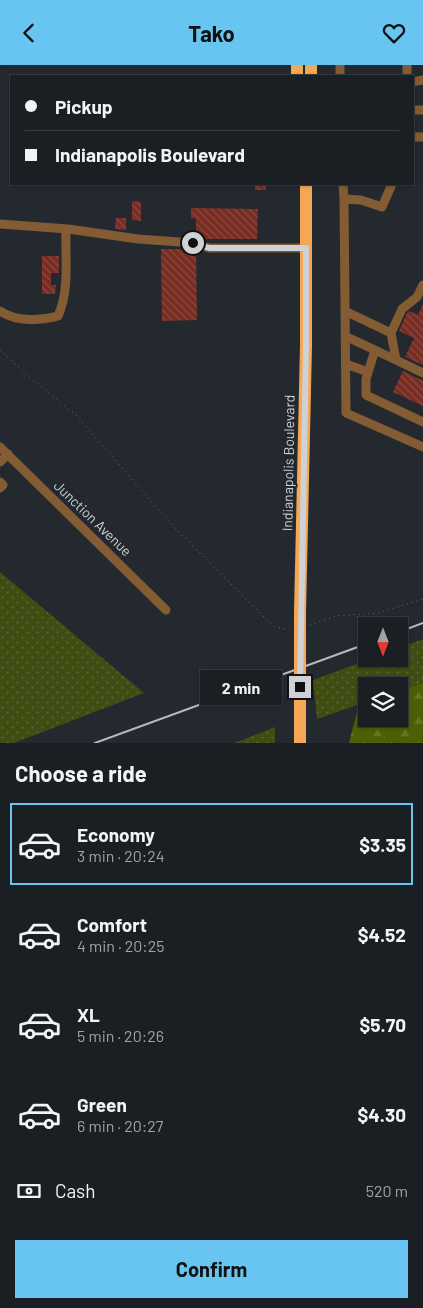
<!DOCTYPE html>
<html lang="en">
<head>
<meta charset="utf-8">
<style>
	body { margin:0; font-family:Barlow,sans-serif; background:#272c30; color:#f1f3f6; height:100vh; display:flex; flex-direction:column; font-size:19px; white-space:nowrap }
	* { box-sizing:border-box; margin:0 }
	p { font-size:16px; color:#9fa2a6 }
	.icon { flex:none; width:28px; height:28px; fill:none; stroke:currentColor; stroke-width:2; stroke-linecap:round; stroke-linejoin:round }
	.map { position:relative; height:678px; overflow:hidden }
	.details { display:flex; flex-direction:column; background:#1a1f23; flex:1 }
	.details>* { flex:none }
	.guide { position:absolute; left:10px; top:10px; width:404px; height:110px; border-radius:0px; box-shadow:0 1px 4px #0004,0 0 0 1px #383d41; display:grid; align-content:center; height:110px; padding:0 15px; background:#1a1f23 }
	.needle { width:32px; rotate:180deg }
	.controls { position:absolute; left:358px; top:552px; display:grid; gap:10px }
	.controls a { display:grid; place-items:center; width:50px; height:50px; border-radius:0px; background:#1a1f23; box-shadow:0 1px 4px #0004,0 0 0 1px #383d41; font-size:25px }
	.end { position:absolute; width:22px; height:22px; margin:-11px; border:6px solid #ced1d5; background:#111; box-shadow:0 0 0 2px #111 }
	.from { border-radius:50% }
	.bubble { position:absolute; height:35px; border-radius:0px; background:#1a1f23; box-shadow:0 1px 4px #0004,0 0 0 1px #383d41; font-size:16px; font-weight:700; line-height:35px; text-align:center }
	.guide b { display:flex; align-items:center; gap:18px; height:48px; font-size:19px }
	.guide b+b { border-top:1px solid #383d41 }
	.guide i { width:12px; height:12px; background:#f1f3f6 }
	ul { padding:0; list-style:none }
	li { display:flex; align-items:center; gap:15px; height:82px; margin:0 10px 8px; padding:0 5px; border:2px solid transparent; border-radius:0px }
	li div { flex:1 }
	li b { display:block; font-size:19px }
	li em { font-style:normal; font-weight:700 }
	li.active { border-color:#68c4f0 }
	li>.icon { width:45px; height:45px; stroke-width:1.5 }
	h2 { padding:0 15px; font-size:22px; line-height:60px }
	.pay { display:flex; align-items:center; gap:12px; height:55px; padding:0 15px; font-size:19px }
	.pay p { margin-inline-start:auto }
	.cta { display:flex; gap:10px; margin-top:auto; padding:10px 15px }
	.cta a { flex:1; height:58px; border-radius:0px; background:#68c4f0; color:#111; font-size:20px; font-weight:700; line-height:58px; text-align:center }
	header { display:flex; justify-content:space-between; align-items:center; height:65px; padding:0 15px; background:#68c4f0; color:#111; font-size:22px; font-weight:700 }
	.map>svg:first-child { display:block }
	.grass { fill:url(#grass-dots) }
	.forest { fill:url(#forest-firs) }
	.building { fill:url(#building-back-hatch) }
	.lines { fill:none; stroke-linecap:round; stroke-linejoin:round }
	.path { stroke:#686c72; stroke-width:1; stroke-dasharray:1 4; stroke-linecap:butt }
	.minor { stroke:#835c34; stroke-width:9 }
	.highway { stroke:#f5a755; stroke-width:12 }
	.rail { stroke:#b6b9bd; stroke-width:2 }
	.highway-bridge { stroke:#f5a755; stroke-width:12 }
	.route { stroke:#ced1d5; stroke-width:6 }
	.labels { text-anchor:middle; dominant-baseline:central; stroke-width:4; stroke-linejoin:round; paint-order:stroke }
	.street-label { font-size:14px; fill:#ced1d5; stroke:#23292f }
</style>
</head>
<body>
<header><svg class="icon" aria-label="back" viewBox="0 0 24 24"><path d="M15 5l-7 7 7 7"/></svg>Tako<svg class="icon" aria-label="heart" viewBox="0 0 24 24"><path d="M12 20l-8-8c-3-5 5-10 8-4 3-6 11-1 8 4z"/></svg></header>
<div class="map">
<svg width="423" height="678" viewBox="0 0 423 678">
	<defs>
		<pattern id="grass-dots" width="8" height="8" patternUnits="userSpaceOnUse" patternTransform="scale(1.25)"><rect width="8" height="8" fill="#3f4c12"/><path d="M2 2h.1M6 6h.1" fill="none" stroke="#5a6534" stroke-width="1.8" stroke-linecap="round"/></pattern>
		<pattern id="forest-firs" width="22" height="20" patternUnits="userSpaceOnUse" patternTransform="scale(1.25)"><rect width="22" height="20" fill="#4d5f04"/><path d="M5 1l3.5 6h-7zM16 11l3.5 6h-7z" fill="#657528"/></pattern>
		<pattern id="building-back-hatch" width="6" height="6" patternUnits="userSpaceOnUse" patternTransform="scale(1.25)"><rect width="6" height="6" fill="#782c22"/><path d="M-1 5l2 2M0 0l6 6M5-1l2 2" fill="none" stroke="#8a4a41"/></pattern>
	</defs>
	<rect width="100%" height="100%" fill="#23292f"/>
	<!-- grass -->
	<path class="grass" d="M0 507 144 628 14 678H0Z
		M423 574V618L399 626V621H366V637L317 654 313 615 370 594H399V583Z
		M275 662V678H235Z"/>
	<!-- forest -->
	<path class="forest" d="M423 618V678H349L359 639 366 637V654H399V626Z"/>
	<!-- building -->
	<path class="building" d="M255 119H266V125H255Z
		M132 136 141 137V156L132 155Z
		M191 143 258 144 257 174H201L196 172V154L191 153Z
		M116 153H126V165L115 164Z
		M161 184H183L196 185 197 255 162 256Z
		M42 191H59V208H51V220H56L55 229H42Z
		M423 239V300L405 292 414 273 399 266 407 248 409 246 418 250Z
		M403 306 423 316V341L393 327Z"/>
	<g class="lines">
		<!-- path -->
		<path class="path" d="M0 285 30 313 76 350 172 460 265 553 275 562 289 565
			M310 560 336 551 379 548 423 534
			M399 624 423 614
			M379 654 378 662 387 678"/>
		<!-- minor -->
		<path class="minor" d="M340 0V11
			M407 0V11
			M412 17 423 15
			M412 45H423
			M412 72H423
			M343 119 344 134
			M392 119 382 142 361 135 344 134 346 348 423 382
			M0 159 68 164 138 174 193 178 209 183H306
			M423 220 417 232 402 244 391 268 396 295 423 308
			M0 246C16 257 40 256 58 251 70 225 65 192 66 164
			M345 246 391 268
			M345 271 396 295
			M375 285 366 314V330L423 357
			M346 299 368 307
			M0 382 166 545
			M0 397 8 389
			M0 417 3 420 0 423"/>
		<!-- highway -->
		<path class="highway" d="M297 0V11
			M311 0V11
			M300 548 306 280V119"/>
		<!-- rail -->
		<path class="rail" d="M399 567 423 558
			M95 678 366 579"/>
		<!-- highway-bridge -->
		<path class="highway-bridge" d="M300 678V548"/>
	</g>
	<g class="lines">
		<!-- route -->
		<path class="route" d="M193 178 209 183H306V280L300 622"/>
	</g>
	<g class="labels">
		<!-- street labels -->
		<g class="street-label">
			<text transform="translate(288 398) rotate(-89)">Indianapolis Boulevard</text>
			<text transform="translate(93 453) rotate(44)">Junction Avenue</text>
		</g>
	</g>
</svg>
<div class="controls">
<a><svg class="needle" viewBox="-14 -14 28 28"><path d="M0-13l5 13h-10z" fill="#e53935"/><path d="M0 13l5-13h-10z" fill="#9fa2a6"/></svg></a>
<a><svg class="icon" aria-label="layers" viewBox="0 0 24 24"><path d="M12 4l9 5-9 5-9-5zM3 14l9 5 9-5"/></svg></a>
</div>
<i class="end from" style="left:193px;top:178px"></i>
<i class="end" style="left:300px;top:622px"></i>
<div class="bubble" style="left:200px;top:605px;width:82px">2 min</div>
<div class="guide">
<b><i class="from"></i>Pickup</b>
<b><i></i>Indianapolis Boulevard</b>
</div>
</div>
<section class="details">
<h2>Choose a ride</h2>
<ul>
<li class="active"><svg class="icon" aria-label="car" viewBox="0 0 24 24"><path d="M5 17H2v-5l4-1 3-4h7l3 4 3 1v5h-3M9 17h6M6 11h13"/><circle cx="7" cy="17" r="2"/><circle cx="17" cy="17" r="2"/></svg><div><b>Economy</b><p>3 min · 20:24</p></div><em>$3.35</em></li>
<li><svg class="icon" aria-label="car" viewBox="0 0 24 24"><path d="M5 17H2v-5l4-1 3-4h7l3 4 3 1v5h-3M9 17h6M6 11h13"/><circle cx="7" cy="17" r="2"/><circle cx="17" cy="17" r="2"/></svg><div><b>Comfort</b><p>4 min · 20:25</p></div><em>$4.52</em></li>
<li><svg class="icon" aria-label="car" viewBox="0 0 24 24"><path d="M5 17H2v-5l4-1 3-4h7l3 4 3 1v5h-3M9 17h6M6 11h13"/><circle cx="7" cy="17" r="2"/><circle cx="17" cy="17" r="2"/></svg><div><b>XL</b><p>5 min · 20:26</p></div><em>$5.70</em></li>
<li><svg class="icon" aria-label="car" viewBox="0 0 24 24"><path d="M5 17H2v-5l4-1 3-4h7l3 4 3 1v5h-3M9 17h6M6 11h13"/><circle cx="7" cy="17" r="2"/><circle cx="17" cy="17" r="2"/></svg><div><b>Green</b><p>6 min · 20:27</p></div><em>$4.30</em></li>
</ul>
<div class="pay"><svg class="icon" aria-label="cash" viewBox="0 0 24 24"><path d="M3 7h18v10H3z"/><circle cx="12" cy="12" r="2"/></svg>Cash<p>520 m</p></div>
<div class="cta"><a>Confirm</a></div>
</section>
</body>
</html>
